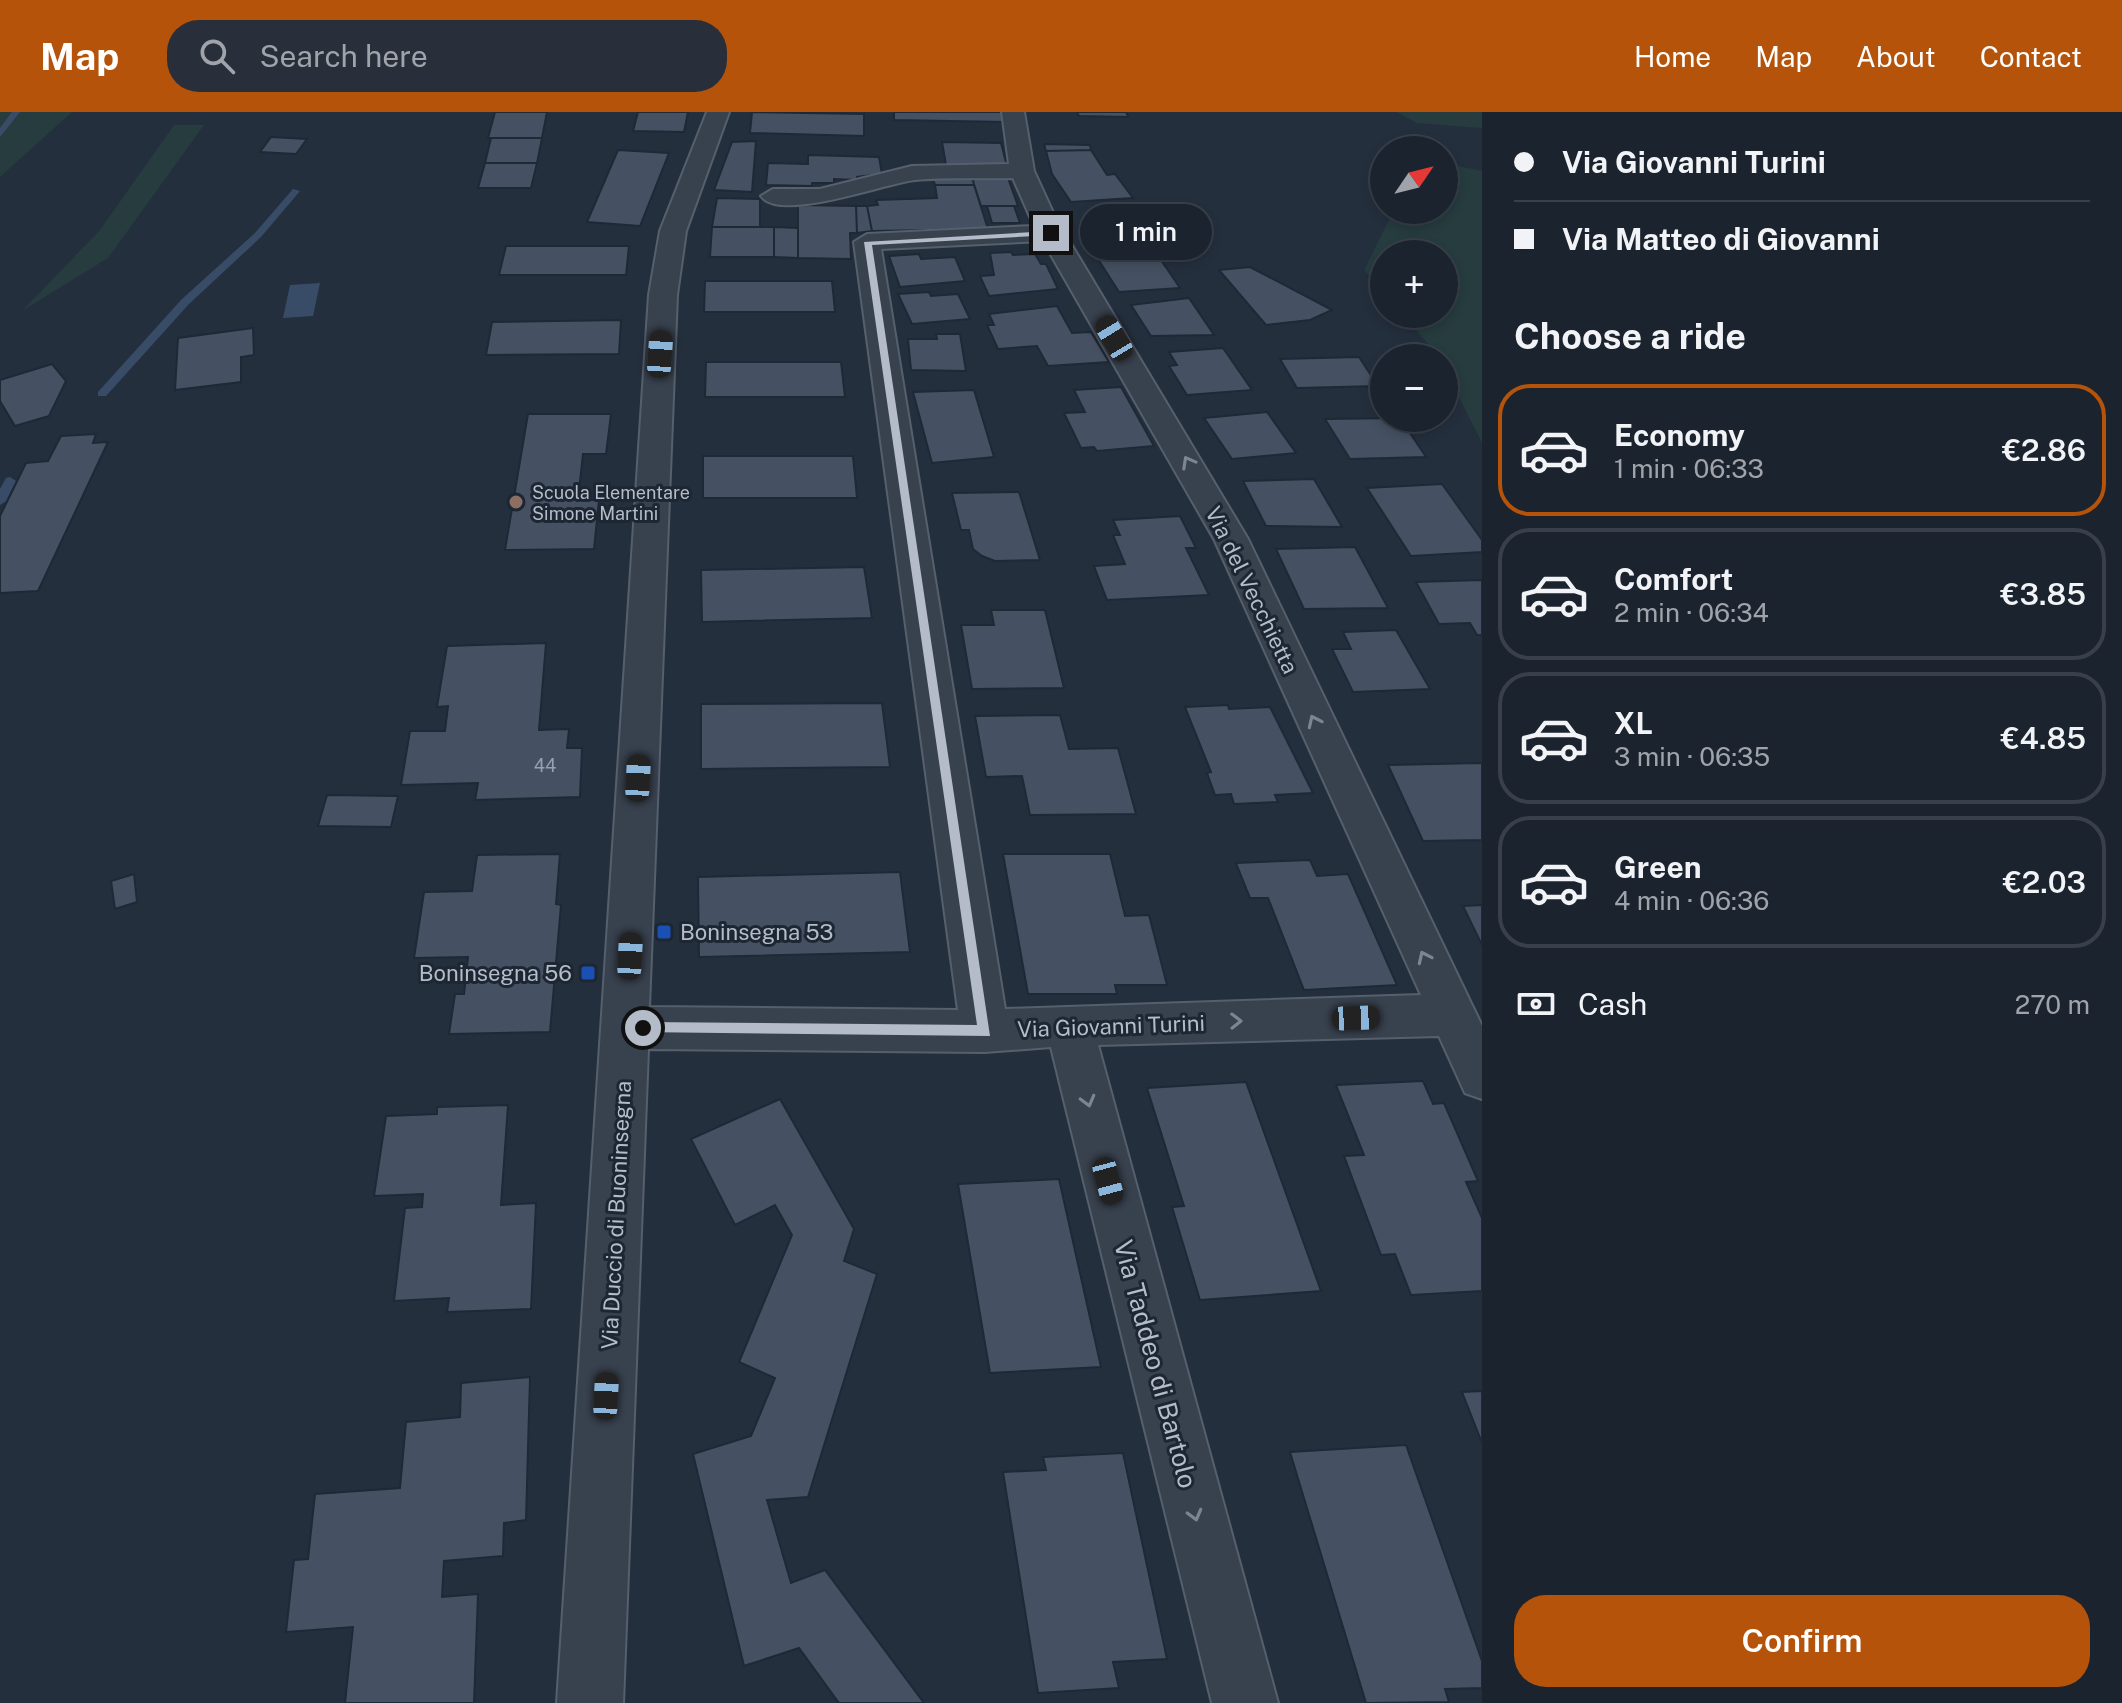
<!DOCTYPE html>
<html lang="en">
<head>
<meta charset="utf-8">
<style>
	body { margin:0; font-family:"Public Sans",sans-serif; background:#282f3a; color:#f1f3f6; height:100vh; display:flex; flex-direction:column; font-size:30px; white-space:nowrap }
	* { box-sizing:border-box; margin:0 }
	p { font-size:26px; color:#a0a4aa }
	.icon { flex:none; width:44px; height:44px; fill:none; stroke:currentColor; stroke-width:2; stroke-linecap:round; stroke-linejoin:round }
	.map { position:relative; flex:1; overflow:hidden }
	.drawer { display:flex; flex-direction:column; background:#1b232e; width:640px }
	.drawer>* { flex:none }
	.banner { display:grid; align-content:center; height:176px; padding:0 32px; background:#1b232e }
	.needle { width:52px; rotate:55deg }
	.tools { position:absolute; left:1370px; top:24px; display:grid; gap:16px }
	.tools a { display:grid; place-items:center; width:88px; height:88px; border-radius:50%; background:#1b232e; box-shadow:0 4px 12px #0003,0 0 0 2px #39404a; font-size:40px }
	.end { position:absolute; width:36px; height:36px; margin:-18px; border:10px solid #b4bcc9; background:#111; box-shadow:0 0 0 4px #111 }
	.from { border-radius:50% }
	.bubble { position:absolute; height:56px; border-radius:28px; background:#1b232e; box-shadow:0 4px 12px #0003,0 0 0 2px #39404a; font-size:26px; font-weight:600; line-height:56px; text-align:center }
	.car { position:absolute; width:24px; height:48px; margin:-24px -12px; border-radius:10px; box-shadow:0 0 6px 2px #0007; background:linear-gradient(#222 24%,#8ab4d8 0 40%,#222 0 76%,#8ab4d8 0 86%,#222 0) }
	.banner b { display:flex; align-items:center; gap:28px; height:76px; font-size:30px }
	.banner b+b { border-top:2px solid #39404a }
	.banner i { width:20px; height:20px; background:#f1f3f6 }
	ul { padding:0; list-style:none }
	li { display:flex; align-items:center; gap:24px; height:132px; margin:0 16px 12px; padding:0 16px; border:4px solid #39404a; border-radius:32px }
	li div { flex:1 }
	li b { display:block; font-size:30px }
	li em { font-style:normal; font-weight:600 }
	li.selected { border-color:#b45309 }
	li>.icon { width:72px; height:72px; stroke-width:1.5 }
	h2 { padding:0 32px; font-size:36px; line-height:96px }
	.pay { display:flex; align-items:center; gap:20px; height:88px; padding:0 32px; font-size:30px }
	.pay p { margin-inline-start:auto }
	.button { display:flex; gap:16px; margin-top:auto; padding:16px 32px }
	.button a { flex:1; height:92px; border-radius:32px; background:#b45309; color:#fff; font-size:32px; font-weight:600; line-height:92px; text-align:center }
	header { display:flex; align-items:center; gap:48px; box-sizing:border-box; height:112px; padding:0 40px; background:#b45309; color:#fff }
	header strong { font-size:38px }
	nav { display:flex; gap:44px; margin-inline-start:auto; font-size:28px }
	.search { width:560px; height:72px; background:#282f3a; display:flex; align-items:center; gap:20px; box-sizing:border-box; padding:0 28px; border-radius:32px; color:#a0a4aa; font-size:30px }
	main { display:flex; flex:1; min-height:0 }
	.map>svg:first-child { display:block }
	.green { fill:#263c3f }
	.water { fill:#394c67 }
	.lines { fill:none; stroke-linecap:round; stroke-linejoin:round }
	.stream { fill:#394c67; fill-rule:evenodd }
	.building { fill:#455162; stroke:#1f2835; stroke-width:2 }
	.minor-casing { stroke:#565f6c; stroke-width:4 }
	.minor { fill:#38414e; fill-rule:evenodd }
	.oneway { stroke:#7c8592 }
	.route { fill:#b4bcc9 }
	.education-dot { fill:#8d6e63; stroke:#1d2633; stroke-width:3 }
	.transit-dot { fill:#1a4fb4; stroke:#1d2633; stroke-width:3 }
	.labels { text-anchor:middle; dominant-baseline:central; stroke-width:6; stroke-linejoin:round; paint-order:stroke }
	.far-poi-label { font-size:18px; fill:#b4bcc9; stroke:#1d2633; text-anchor:start }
	.number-label { font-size:18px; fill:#98a1af }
	.street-label { font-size:22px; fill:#b4bcc9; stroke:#1d2633 }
	.poi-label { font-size:22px; fill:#b4bcc9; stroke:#1d2633; text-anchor:start }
	.near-street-label { font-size:26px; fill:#b4bcc9; stroke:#1d2633 }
</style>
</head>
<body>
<header>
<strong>Map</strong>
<div class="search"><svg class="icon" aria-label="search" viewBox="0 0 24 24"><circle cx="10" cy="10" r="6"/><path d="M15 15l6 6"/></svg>Search here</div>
<nav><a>Home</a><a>Map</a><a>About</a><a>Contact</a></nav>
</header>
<main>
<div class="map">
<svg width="1482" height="1591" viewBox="0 0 1482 1591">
	<rect width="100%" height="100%" fill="#242f3e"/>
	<!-- green -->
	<path class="green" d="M0 0H72L0 65Z
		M1397 0H1482V16L1417 11Z
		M174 13H204L108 146 22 199 100 118Z
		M1444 51 1482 59V331L1444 256V246H1439L1403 202H1444V142H1384V180L1364 158 1394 98H1444Z"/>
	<!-- water -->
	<path class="water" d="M320 171 313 204 283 206 290 173Z"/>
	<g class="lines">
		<!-- stream -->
		<path class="stream" d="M12 0H20L0 25V16Z
			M293 77 300 79 261 125 189 192 106 284H98V280L181 188 255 121Z
			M10 365 16 369 6 389 0 393V377L6 366Z"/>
	</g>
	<!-- building -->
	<path class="building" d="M495 0H547L542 26H488Z
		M638 0H688L684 20 633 19Z
		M752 0 864 2V24L750 21Z
		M894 0H1005L1007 10 894 8Z
		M1077 0H1126L1128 5 1079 4Z
		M271 25 307 27 296 42 260 40Z
		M491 26H542L537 51H485Z
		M756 29 752 80 714 78 732 30Z
		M942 30 1001 31 1007 54 946 53Z
		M1044 32 1090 33 1091 38 1046 39Z
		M618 38 669 41 640 114 587 110Z
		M1091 38 1107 63 1115 62 1133 86 1071 90 1052 62 1046 39Z
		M808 43 879 45 882 62 857 65V68L834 67V71H812V74L766 73 768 51 808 52Z
		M485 51H537L531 76H478Z
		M972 66H1008L1018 94H981Z
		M933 67H973L974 73H935Z
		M935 73H974L988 117 872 119 867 94 878 93 876 88 937 86Z
		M717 86 760 87V115H712Z
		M798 93 856 94 857 121H850L851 147 798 146Z
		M856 94H867L872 119 857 121Z
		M987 94H1014L1020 111H992Z
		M1143 109 1168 145H1159L1180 176 1119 180 1098 147H1108L1087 112Z
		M712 115H774V145H710Z
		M774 115 798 116V146L774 145Z
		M506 134H629L626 163H499Z
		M1011 140 1013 143 1035 142 1041 152H1046L1058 177 989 184 980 164 994 163 990 141Z
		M919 142 921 147 955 145 965 169 900 175 889 144Z
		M1250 155 1332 198 1310 208 1266 213 1219 158Z
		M705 169H832L835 200H704Z
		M929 180 931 184 958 182 970 207 912 212 898 182Z
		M1189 186 1214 223 1151 224 1131 193Z
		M1057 194 1072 221 1091 220 1109 250 1048 254 1037 234 998 237 987 213H994L989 202Z
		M621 208 619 242 486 243 492 210Z
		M253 216 254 243 241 245V270L175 278 178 226Z
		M936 222H960L966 259 911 258 908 227H937Z
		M1223 236 1252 278 1187 283 1169 254 1177 253 1169 240Z
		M1359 245 1378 274 1297 276 1280 247Z
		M706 250H841L845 285H705Z
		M52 252 66 269 49 304 15 314 0 289V268Z
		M1121 275 1154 334 1097 339 1094 335 1081 336 1064 301 1085 300 1074 278Z
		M974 278 994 345 932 351 913 280Z
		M1267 300 1296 341 1232 347 1204 306Z
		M528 302H611L606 342H583L578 388H599L594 437 505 438Z
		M1400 306 1426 345 1350 347 1325 307Z
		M96 322 93 331 108 330 38 479 0 481V404L26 351 48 349 61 324Z
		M703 344H853L857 386H703Z
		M1314 367 1342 415 1266 414 1243 369Z
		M1442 372 1482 428V440L1411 444 1367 376Z
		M1019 380 1040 448 995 449 982 444 973 437 969 418H961L952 381Z
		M1180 404 1196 436H1186L1209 483 1107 488 1094 454 1125 452 1113 423H1120L1113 408Z
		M1355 435 1388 496 1304 497 1276 437Z
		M864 455 872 506 702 510 701 458Z
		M1482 468V523H1477L1470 511 1439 512 1416 470Z
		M991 498H1045L1064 576 972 577 961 513H994Z
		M1396 518 1430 577 1353 580 1332 537H1351L1343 520Z
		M546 531 539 618 569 617 567 636H582L580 685 475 688 478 671 401 673 410 619H445L448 594 437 595 447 534Z
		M882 591 890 655 701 657V592Z
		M1228 593 1229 597 1270 595 1313 681 1275 683 1278 690 1234 692 1231 682 1215 683 1207 661 1211 660 1185 595Z
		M1060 603 1069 637 1118 636 1136 702 1030 703 1022 664 986 665 975 604Z
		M1482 651V728L1423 729 1388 653Z
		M327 683 398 684 391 715 318 714Z
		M560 742 556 792 561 793 550 920 449 922 455 882H464L468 845 414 846 424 780 472 779 477 743Z
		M1003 742H1110L1125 804 1149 803 1167 873H1115L1117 882H1028Z
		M1310 748 1317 764 1348 762 1397 873 1304 878 1268 786H1250L1236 751Z
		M900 760 910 840 699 845 698 765Z
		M134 762 137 790 115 797 111 769Z
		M1482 793V833L1463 794Z
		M1423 969 1433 992 1444 991 1478 1069 1466 1070 1482 1106V1179L1411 1183 1395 1142 1381 1143 1344 1044 1364 1043 1336 973Z
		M1246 970 1321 1179 1200 1188 1172 1095 1184 1094 1147 976Z
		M780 987 854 1117 844 1149 877 1162 808 1385 767 1388 791 1471 825 1458 924 1591H839L799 1536 744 1554 693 1342 751 1324 775 1266 739 1250 792 1123 775 1093 735 1113 691 1027Z
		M508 993 501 1093 536 1091 531 1197 447 1200 449 1186 394 1189 405 1096 422 1095 423 1082 374 1084 386 1004 437 1002V995Z
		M1059 1067 1101 1255 990 1261 958 1072Z
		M530 1265 526 1408 504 1411 503 1444 444 1449 442 1485 478 1482 474 1591H345L353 1515 286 1520 294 1448 308 1447 315 1382 400 1376 406 1310 460 1305 461 1271Z
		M1482 1279V1331L1462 1280Z
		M1406 1333 1482 1549V1576L1445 1577 1449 1590 1366 1591 1290 1340Z
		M1123 1341 1167 1547 1113 1550 1119 1576 1038 1581 1003 1360 1046 1358 1043 1345Z"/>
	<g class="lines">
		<!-- minor casing -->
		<g class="minor-casing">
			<path id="minor" d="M707 0H729L686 119 677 183 649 895 958 898 854 130 867 122 1034 114 1013 66C980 67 947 65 915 68 886 71 779 111 761 84L773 77H820L912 54 1009 52 1002 0H1024L1034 59 1056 107 1248 427 1482 914V987L1465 981 1439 924 1098 933 1278 1591H1212L1051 935 985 940 648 937 623 1591H557L649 183 660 119ZM1043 129 1214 427 1421 883 1005 897 881 137Z"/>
		</g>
		<!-- minor -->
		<use href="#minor" class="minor"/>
	</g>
	<!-- one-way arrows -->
	<defs><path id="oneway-chevron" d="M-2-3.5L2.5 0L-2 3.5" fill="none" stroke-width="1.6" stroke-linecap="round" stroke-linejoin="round" transform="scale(2)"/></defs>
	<g class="oneway">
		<use href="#oneway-chevron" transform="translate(1188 350) rotate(-119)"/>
		<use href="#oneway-chevron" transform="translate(1314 609) rotate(-115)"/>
		<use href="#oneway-chevron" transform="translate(1424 845) rotate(-115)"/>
		<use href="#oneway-chevron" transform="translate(1236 909) rotate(-1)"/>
		<use href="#oneway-chevron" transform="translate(1088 989) rotate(75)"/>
		<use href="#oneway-chevron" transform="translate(1195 1403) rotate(75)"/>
	</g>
	<!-- route -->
	<path class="route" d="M1051 119 1054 123 872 133 990 924 638 920V911L643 910 977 913 864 130Z"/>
	<!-- markers -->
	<circle class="education-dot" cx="516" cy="390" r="8"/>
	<g class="transit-dot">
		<rect x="656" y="812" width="16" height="16" rx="4"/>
		<rect x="580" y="853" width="16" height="16" rx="4"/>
	</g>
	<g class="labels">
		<!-- far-poi labels -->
		<g class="far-poi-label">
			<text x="532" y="380">Scuola Elementare<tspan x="532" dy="21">Simone Martini</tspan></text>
		</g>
		<!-- number labels -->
		<g class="number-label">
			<text x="545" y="653">44</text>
		</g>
		<!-- street labels -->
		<g class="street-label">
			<text transform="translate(1252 478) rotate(64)">Via del Vecchietta</text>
			<text transform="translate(1111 914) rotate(-2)">Via Giovanni Turini</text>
			<text transform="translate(616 1103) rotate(-87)">Via Duccio di Buoninsegna</text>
		</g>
		<!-- poi labels -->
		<g class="poi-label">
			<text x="680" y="820">Boninsegna 53</text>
			<text x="572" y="861" text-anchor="end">Boninsegna 56</text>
		</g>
		<!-- near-street labels -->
		<g class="near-street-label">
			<text transform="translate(1156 1252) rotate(75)">Via Taddeo di Bartolo</text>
		</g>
	</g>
</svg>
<div class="tools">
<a><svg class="needle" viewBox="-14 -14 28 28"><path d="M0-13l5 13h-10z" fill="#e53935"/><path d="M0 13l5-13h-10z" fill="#a0a4aa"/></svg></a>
<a>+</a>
<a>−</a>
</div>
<i class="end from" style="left:643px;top:916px"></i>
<i class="end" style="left:1051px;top:121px"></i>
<div class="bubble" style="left:1080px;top:92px;width:132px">1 min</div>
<i class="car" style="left:1114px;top:226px;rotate:329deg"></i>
<i class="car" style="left:660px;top:242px;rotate:4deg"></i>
<i class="car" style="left:638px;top:666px;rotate:3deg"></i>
<i class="car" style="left:630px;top:844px;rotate:3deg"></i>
<i class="car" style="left:1356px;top:906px;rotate:88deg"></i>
<i class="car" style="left:1108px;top:1069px;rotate:165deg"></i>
<i class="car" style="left:606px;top:1284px;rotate:3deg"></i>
</div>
<section class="drawer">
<div class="banner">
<b><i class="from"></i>Via Giovanni Turini</b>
<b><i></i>Via Matteo di Giovanni</b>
</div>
<h2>Choose a ride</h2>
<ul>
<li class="selected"><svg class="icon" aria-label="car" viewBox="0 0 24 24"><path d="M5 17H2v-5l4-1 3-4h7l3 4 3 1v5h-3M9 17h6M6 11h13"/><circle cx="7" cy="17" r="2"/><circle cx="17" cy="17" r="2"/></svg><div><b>Economy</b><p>1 min · 06:33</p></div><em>€2.86</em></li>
<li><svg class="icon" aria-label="car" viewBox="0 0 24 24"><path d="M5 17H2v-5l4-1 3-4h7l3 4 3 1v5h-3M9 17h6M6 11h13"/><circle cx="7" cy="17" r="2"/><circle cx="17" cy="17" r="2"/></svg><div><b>Comfort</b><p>2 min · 06:34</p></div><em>€3.85</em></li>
<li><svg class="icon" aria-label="car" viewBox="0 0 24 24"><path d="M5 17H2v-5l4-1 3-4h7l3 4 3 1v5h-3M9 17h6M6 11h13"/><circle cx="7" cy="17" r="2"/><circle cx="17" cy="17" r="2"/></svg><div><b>XL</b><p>3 min · 06:35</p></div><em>€4.85</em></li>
<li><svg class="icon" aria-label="car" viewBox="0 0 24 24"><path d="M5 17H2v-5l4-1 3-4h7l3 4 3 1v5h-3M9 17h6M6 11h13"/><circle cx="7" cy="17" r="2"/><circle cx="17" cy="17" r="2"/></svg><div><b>Green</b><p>4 min · 06:36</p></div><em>€2.03</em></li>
</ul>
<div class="pay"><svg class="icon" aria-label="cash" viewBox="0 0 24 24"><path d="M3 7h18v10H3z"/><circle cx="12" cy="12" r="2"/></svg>Cash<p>270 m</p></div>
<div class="button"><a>Confirm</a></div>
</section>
</main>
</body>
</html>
